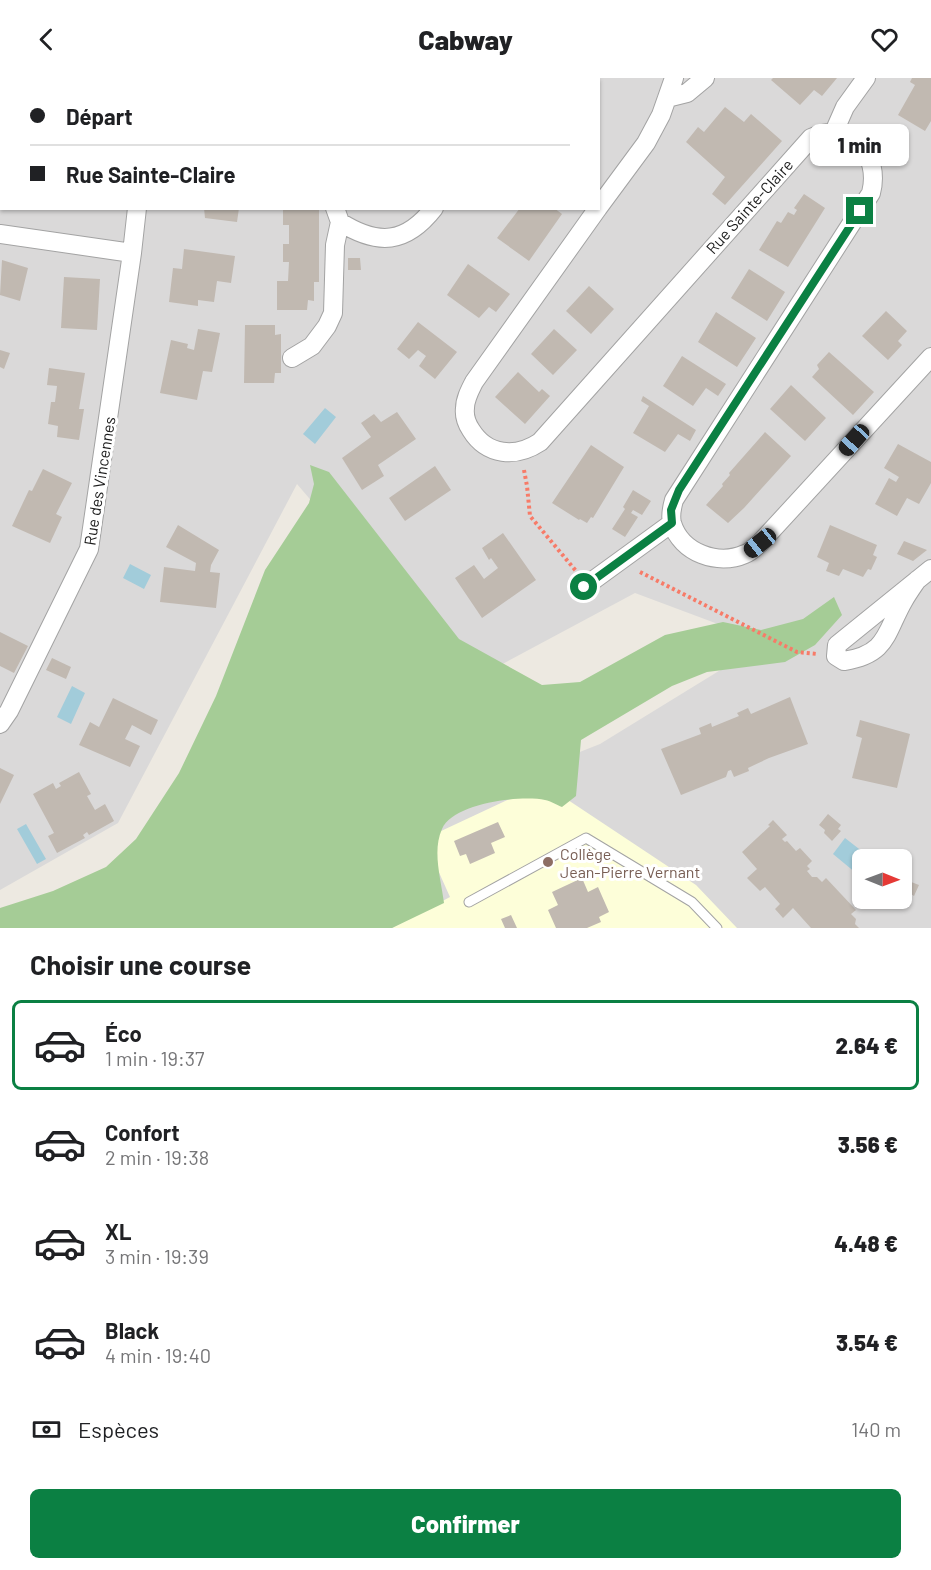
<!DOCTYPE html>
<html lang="fr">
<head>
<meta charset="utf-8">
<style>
	body { margin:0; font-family:Barlow,sans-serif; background:#f2f2f2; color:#202124; height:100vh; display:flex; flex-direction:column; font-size:22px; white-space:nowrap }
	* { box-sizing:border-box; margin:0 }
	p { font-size:20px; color:#757577 }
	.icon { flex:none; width:33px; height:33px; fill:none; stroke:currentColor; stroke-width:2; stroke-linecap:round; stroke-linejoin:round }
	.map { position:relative; height:850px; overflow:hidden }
	.details { display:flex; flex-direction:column; background:#fff; flex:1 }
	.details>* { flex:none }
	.hud { position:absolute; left:0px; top:0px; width:600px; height:132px; box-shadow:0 2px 4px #0004; display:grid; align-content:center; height:132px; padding:0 30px; background:#fff }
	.needle { width:39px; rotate:91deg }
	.tools { position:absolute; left:852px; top:771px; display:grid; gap:12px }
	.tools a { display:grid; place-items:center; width:60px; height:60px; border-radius:9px; background:#fff; box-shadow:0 2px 4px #0004; font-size:30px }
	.end { position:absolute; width:27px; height:27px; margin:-14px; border:8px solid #0b8043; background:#fff; box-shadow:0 0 0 3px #fff }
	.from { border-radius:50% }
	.bubble { position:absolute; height:42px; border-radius:9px; background:#fff; box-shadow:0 2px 4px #0004; font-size:20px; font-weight:800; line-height:42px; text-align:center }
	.car { position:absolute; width:18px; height:36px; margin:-18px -9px; border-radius:8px; box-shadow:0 0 4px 2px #0007; background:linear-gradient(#222 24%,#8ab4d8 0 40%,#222 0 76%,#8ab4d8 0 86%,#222 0) }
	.hud b { display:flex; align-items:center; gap:21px; height:57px; font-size:22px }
	.hud b+b { border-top:2px solid #e0e0e0 }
	.hud i { width:15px; height:15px; background:#202124 }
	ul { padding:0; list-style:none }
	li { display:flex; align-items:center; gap:18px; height:90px; margin:0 12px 9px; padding:0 18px; border:3px solid transparent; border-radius:9px }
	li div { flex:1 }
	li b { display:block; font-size:22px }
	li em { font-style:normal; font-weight:800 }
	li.selected { border-color:#0b8043 }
	li>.icon { width:54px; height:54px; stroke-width:1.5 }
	h2 { padding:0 30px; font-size:27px; line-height:72px }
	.pay { display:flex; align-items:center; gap:15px; height:66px; padding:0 30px; font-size:22px }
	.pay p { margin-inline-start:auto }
	.action { display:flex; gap:12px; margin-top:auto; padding:12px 30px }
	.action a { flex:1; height:69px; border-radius:9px; background:#0b8043; color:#fff; font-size:24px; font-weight:800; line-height:69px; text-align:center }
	header { display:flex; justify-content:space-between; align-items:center; height:78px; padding:0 30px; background:#fff; font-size:27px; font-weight:800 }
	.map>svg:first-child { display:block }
	.residential { fill:#dad9d9; fill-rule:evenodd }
	.education { fill:#fdfed9 }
	.forest { fill:#a5cc96 }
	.water { fill:#a2ccda }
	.building { fill:#c1b9b1 }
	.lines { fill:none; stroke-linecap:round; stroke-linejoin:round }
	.service-casing { stroke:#a3a3a3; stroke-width:11 }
	.minor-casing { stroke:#a3a3a3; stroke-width:20 }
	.path { stroke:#f77b68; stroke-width:4; stroke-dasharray:3 3; stroke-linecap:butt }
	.service { stroke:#fff; stroke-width:9 }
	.minor { stroke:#fff; stroke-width:18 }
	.route { stroke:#0b8043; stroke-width:8 }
	.education-dot { fill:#8d6e63; stroke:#fff; stroke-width:2 }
	.labels { text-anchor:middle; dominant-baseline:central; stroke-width:6; stroke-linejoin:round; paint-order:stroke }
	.street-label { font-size:16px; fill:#1c1c1c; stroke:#fff }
	.education-label { font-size:16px; fill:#785e54; stroke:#fff; text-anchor:start }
</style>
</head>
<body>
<header><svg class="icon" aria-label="back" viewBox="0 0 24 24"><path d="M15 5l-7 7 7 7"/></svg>Cabway<svg class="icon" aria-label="heart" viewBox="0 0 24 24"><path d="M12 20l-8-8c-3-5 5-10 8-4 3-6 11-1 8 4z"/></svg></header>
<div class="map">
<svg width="931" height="850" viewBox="0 0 931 850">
	<rect width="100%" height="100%" fill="#ede9e1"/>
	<!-- residential -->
	<path class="residential" d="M0 0H931V850H359L403 760 491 709 600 666 766 564 635 515 467 605 297 406 118 745 0 812ZM2 2H598V130H2ZM862 782H902V820H862Z"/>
	<!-- education -->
	<path class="education" d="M518 717 568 722 696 807 737 850H392L450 819 424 761Z"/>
	<!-- forest -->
	<path class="forest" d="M310 387 329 394 459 561 542 607 580 604 665 557 723 544 761 552 803 541 834 519 842 537 815 567 785 584 707 594 672 608 581 662 576 718 562 729C557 727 551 723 545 722 520 717 453 725 442 751 432 773 441 801 444 825L392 850H0V830L53 813 106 789 136 761 179 695 216 618 265 492 309 425 314 406Z"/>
	<!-- water -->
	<path class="water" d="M325 330 336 339 315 366 303 356Z
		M130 486 151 497 144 511 123 500Z
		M72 608 85 615 71 646 57 639Z
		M26 746 46 781 37 786 17 751Z
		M845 760 872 781 862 782V800L833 776Z"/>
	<!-- building -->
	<path class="building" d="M773 0H837L822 18 814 12 800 27 771 2Z
		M912 0H931V43L925 53 898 37 915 7 910 4Z
		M725 29 744 44 751 36 782 63 725 127 712 116 725 99 686 64 698 49 704 54Z
		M804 116 825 130 788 189 759 172 777 143 781 145 788 134 794 137 797 132 794 130Z
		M204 130H239L237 144 205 140Z
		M283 130H319V204H314V223L308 222 307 232H277V203H288L289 184H283V166H289V147H283Z
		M520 130H554L562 136 529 183 497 160Z
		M184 171 235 178 231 205 217 203 214 224 198 222V228L169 224 173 190 182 191Z
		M348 180H360L361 192H348Z
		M2 182 28 190 20 223 0 217Z
		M468 186 510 216 496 234 489 229 479 240 447 217Z
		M749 191 785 214 767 243 731 220Z
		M64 199 100 201 97 252 61 250Z
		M589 208 614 231 591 256 566 233Z
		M886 233 907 253 898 263 902 267 888 282 862 258Z
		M716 234 756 260 737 289 698 264Z
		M418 244 457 274 435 301 419 288 426 278 418 272 409 281 397 271Z
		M245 247H275V257L281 256V295H275L274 305H244Z
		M198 251 220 255 212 294 203 293 197 322 160 315 171 262 188 266 187 270 194 272Z
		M554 251 577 272 553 297 531 276Z
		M0 272 10 275 4 291 0 289Z
		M829 274 874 314 853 337 812 299 819 291 817 287Z
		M682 278 726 306 718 318 706 310 693 328 663 308Z
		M49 290 85 295 79 331H84L79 362 57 359 58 348 48 346 51 324H55L57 308 47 307Z
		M518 294 539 314 542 311 550 318 525 346 495 319Z
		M791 307 826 340 805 363 770 331Z
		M643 318 696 352 690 363 678 356 665 374 633 355 649 328 641 323Z
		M397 334 416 361 378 387 384 398 362 412 342 380 371 359 361 345 374 336 381 344Z
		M765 354 791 378 744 430 728 445 706 427 723 408 722 406 730 397 729 395Z
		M898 366 931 384V405L919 426 907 420 897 438 875 426 889 400 896 404 899 399 884 390Z
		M591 367 624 389 593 440 591 439 587 445 580 441 579 442 552 425Z
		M435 388 451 412 405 443 389 420Z
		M43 391 72 405 56 436 62 439 50 465 12 448 29 412 32 413Z
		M633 412 651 423 642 437 633 432 631 435 638 439 625 459 612 451 625 431 623 429Z
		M178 447 219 472 211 487 210 494 220 495 216 530 160 524 164 489 195 493 196 485 166 469Z
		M830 447 877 467 873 477 877 479 871 492 868 491 863 499 843 491 839 498 826 493 829 485 817 479Z
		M503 455 536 502 482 540 455 500 474 487 484 501 498 490 491 480 489 482 482 470Z
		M904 463 927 472 913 483 897 476Z
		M0 554 28 568 14 595 0 588Z
		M52 580 71 589 66 601 46 592Z
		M790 619 808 666 769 680 748 690 749 693 734 699 731 692 728 693 726 699 681 717 661 671 701 656 699 650 711 645 712 649 739 638 737 635 748 630 751 636Z
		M113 620 158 642 151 657 132 647 125 661 140 668 130 689 79 667 90 644 99 649Z
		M860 642 910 656 897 710 852 700 862 660 856 658Z
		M0 690 14 697 0 726Z
		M79 694 91 716 87 718 95 732 105 726 114 743 89 757 87 754 83 757 85 760 57 775 48 758 54 755 33 716 53 705 56 711 61 708 59 705Z
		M828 736 841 747 838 751 841 753 832 763 824 755 825 752 819 747Z
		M773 742 787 757 782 761 785 764 787 763 796 773 800 770 812 783 807 788 810 791 807 793 812 799H817L822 804 826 800 856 832 851 836 856 841 855 846 859 850H811L793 830 783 840 775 831 780 826 765 809 760 813 747 800 757 791 742 774 770 748 768 747Z
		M498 744 505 759 491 765 495 775 470 786 466 776 460 778 454 763Z
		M582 800 588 814 598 809 609 834 599 839 601 844 587 850H556L548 832 558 827 552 814Z
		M906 802 919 807 914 818 911 816 908 824 902 820V810Z
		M511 837 517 850H505L501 841Z"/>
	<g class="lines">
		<!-- service casing -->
		<g class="service-casing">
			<path id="service" d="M469 824 586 760 692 824 717 850"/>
		</g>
		<!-- minor casing -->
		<g class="minor-casing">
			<path id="minor" d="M154 2V0
				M368 2V0
				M491 2V0
				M667 20 687 15 705 0
				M834 54 845 29 866 0
				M335 130 340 144C378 168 406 166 434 130
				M598 130 474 304C470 312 465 321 465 330 464 338 467 346 471 352 487 378 516 380 540 364L811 60C851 41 881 77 871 115L674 422C672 429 670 437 672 445 681 475 718 488 745 476 751 474 756 468 760 465L931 279
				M598 130 646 65 661 37 674 0
				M0 156 132 175 137 130
				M292 280 312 268 327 248 333 235 335 167 340 144
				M917 502C913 508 908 515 904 522 885 555 888 576 844 583L836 578 837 567 931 491
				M584 509 672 445
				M0 646 9 633 89 471 132 175"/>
		</g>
		<!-- path -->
		<path class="path" d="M524 392 527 408 530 438 576 493
			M640 494 797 574 817 576"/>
		<!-- service -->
		<use href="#service" class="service"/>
		<!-- minor -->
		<use href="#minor" class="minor"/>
	</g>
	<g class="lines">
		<!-- route -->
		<path class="route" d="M584 509 672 445 671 432 679 412 860 133"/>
	</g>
	<!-- markers -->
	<circle class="education-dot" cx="548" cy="784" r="6"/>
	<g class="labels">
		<!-- street labels -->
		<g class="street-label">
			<text transform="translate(749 128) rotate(-48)">Rue Sainte-Claire</text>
			<text transform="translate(99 403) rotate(-81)">Rue des Vincennes</text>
		</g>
		<!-- education labels -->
		<g class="education-label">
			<text x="560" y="775">Collège<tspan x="560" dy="18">Jean-Pierre Vernant</tspan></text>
		</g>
	</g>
</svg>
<div class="tools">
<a><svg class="needle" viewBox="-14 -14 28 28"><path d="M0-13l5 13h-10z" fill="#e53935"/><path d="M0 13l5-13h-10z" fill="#757577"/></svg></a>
</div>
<i class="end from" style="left:584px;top:509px"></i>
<i class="end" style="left:860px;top:133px"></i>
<div class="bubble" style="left:810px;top:46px;width:99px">1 min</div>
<i class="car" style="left:854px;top:362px;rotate:222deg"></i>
<i class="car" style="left:760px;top:465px;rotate:231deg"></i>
<div class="hud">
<b><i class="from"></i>Départ</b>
<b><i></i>Rue Sainte-Claire</b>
</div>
</div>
<section class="details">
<h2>Choisir une course</h2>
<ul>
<li class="selected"><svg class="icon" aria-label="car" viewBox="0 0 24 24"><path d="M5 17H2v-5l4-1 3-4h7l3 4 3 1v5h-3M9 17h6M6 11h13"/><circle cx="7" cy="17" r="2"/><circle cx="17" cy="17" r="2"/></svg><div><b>Éco</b><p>1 min · 19:37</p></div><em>2.64 €</em></li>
<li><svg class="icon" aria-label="car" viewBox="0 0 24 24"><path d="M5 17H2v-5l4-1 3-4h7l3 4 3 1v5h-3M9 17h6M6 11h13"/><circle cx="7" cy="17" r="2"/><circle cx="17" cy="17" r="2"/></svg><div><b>Confort</b><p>2 min · 19:38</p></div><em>3.56 €</em></li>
<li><svg class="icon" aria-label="car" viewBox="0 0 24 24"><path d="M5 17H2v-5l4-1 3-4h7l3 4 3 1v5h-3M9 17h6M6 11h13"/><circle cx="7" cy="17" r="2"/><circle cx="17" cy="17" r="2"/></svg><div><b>XL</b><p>3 min · 19:39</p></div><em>4.48 €</em></li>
<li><svg class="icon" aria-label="car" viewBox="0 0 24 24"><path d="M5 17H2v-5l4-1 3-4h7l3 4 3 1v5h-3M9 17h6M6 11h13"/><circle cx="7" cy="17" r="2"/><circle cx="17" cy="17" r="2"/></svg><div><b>Black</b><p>4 min · 19:40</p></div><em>3.54 €</em></li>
</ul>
<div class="pay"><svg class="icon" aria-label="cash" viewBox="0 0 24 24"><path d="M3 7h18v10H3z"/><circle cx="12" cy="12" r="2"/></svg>Espèces<p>140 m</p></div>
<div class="action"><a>Confirmer</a></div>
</section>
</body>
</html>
